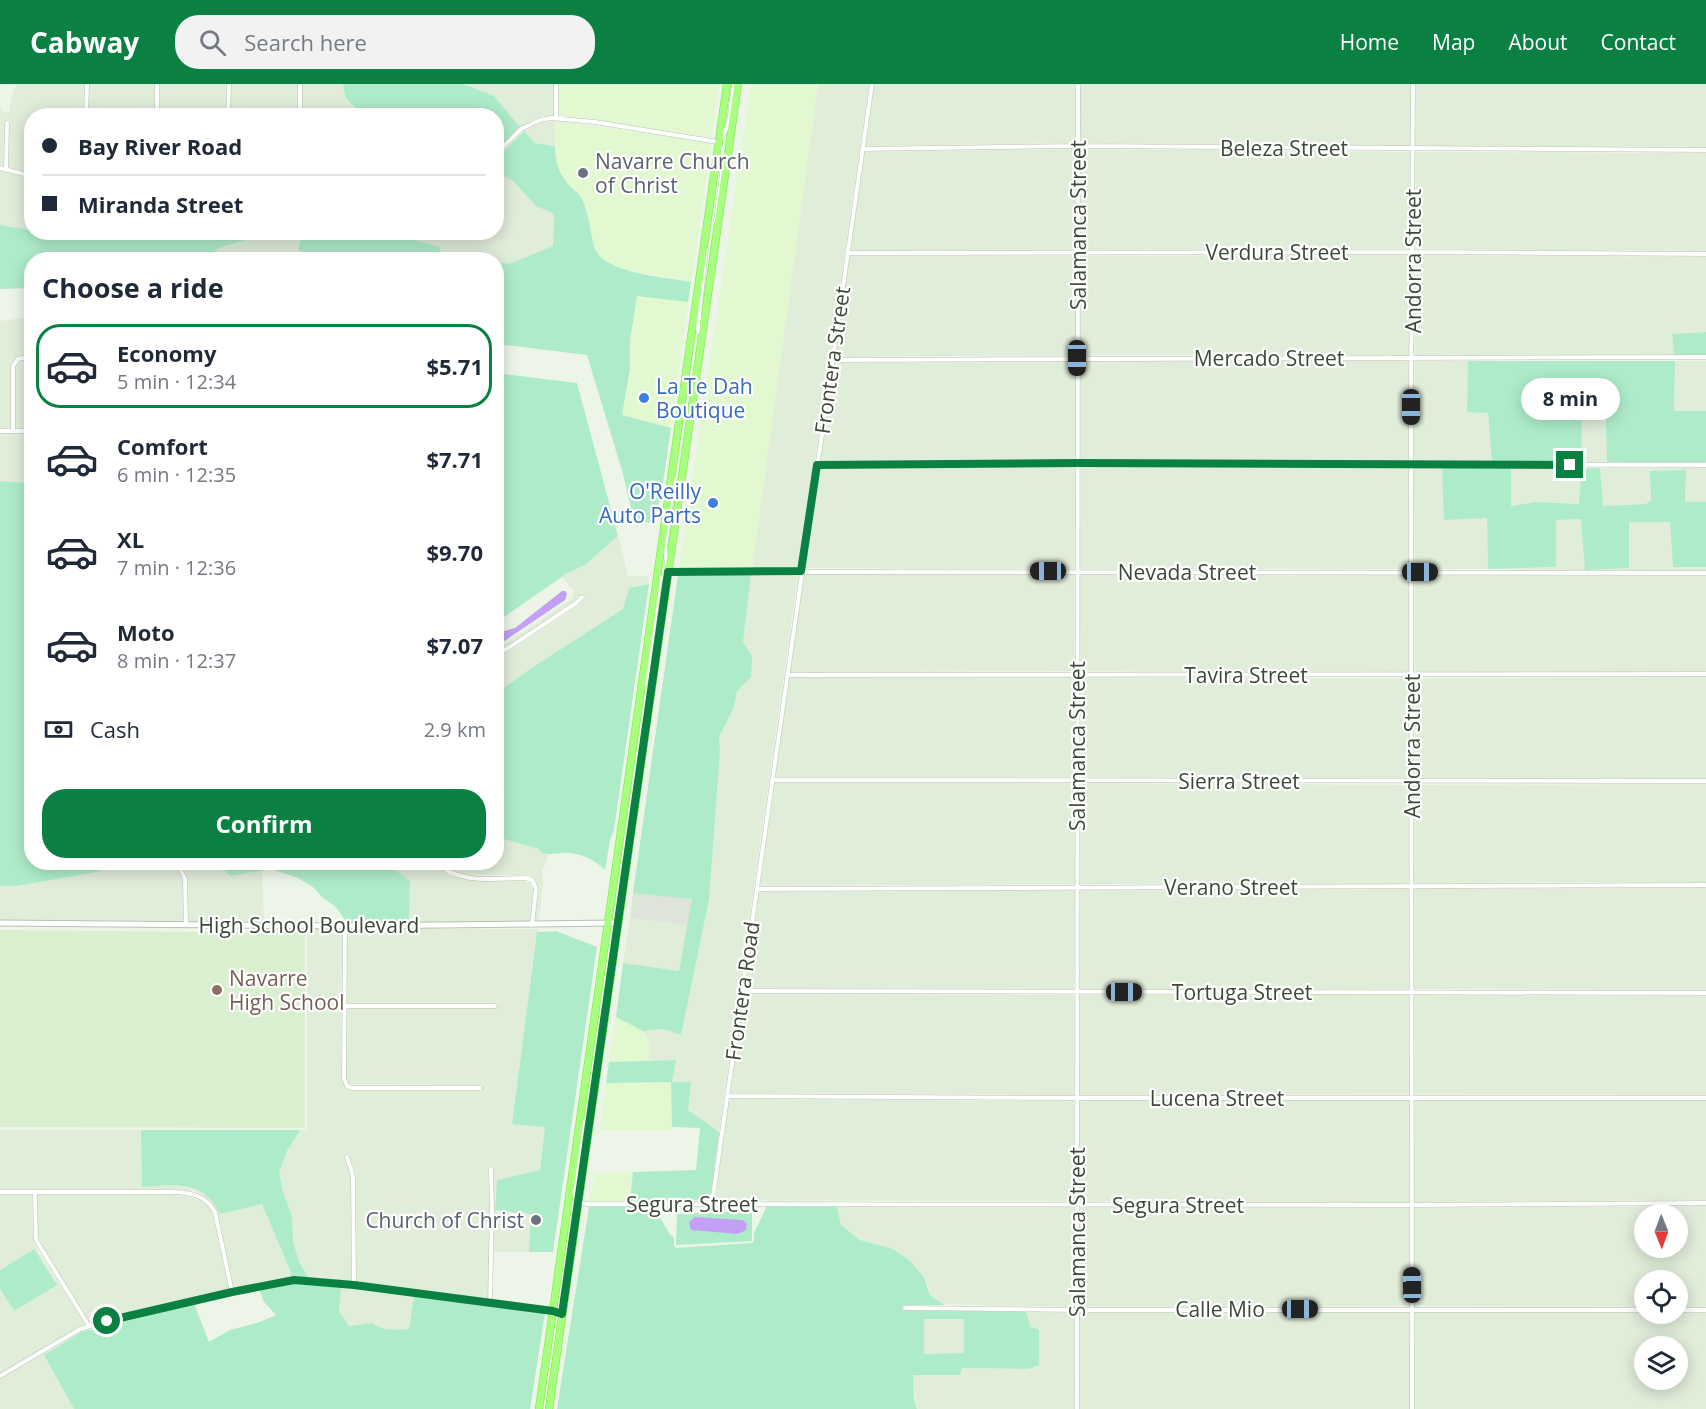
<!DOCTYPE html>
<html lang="en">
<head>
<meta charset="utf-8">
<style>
	body { margin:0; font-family:"Open Sans",sans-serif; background:#f2f2f3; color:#1f2937; height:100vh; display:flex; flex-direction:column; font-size:22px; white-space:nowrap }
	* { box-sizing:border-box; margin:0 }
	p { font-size:20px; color:#747a83 }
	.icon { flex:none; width:33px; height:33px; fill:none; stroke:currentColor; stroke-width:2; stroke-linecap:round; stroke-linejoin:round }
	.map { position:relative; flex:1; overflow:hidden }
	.panel { position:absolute; left:24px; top:168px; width:480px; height:618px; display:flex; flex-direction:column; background:#fff; border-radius:24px; box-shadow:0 3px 15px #0003 }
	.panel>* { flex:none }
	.guide { position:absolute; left:24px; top:24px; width:480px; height:132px; border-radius:24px; box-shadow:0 3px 15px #0003; display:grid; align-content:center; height:132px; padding:0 18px; background:#fff }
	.needle { width:39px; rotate:179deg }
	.controls { position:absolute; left:1634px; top:1120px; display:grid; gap:12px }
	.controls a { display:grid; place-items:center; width:54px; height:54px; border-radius:50%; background:#fff; box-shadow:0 3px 15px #0003; font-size:30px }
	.end { position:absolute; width:27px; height:27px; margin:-14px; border:8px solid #0b8043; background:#fff; box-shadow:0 0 0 3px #fff }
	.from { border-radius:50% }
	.bubble { position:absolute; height:42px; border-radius:21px; background:#fff; box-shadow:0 3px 15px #0003; font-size:20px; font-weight:700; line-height:42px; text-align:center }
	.car { position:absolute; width:18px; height:36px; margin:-18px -9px; border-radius:8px; box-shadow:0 0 4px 2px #0007; background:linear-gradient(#222 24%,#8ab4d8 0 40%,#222 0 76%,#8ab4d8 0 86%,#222 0) }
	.guide b { display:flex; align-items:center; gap:21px; height:57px; font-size:22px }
	.guide b+b { border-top:2px solid #e0e1e3 }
	.guide i { width:15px; height:15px; background:#1f2937 }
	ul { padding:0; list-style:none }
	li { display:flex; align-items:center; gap:18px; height:84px; margin:0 12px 9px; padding:0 6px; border:3px solid transparent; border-radius:24px }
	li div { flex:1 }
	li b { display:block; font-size:22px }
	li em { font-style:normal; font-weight:700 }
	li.current { border-color:#0b8043 }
	li>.icon { width:54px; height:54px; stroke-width:1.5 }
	h2 { padding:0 18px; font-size:27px; line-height:72px }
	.pay { display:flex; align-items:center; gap:15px; height:66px; padding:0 18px; font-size:22px }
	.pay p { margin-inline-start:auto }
	.button { display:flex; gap:12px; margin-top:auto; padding:12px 18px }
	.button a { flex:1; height:69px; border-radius:24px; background:#0b8043; color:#fff; font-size:24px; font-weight:700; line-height:69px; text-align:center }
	header { display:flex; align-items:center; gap:36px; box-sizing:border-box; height:84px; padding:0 30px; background:#0b8043; color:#fff }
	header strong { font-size:28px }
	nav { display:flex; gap:33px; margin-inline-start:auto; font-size:21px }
	.search { width:420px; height:54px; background:#f2f2f3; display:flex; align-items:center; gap:15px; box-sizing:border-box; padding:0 21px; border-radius:24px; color:#747a83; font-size:22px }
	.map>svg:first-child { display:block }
	.residential { fill:#e0edd9; fill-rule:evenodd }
	.commercial { fill:#e2f8d1 }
	.industrial { fill:#dee4d9 }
	.education { fill:#d9efd0 }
	.green { fill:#aeecc9; fill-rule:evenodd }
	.water { fill:#c3a0f6 }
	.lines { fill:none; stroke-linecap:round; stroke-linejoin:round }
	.minor-casing { stroke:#b5c4ac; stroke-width:5 }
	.tertiary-casing { stroke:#b5c4ac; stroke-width:7 }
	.trunk-casing { stroke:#73e92e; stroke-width:8 }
	.minor { stroke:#fff; stroke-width:4 }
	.tertiary { stroke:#fff; stroke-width:5 }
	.trunk { stroke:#a8ff7f; stroke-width:7 }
	.route { stroke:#0b8043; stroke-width:8 }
	.worship-dot { fill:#6b7280; stroke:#fff; stroke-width:2 }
	.shop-dot { fill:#3f7fe0; stroke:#fff; stroke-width:2 }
	.education-dot { fill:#8d6e63; stroke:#fff; stroke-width:2 }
	.labels { text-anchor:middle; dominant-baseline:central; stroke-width:4.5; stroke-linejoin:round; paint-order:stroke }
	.street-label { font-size:21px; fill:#3d4936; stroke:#fff }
	.worship-label { font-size:21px; fill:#5b616d; stroke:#fff; text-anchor:start }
	.shop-label { font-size:21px; fill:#366cbe; stroke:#fff; text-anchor:start }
	.education-label { font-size:21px; fill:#785e54; stroke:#fff; text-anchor:start }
</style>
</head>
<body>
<header>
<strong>Cabway</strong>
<div class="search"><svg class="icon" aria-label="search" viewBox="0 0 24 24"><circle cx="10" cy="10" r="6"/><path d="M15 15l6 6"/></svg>Search here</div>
<nav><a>Home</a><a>Map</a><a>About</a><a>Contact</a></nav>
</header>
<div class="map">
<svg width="1706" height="1325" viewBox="0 0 1706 1325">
	<rect width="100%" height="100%" fill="#ecf5e8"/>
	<!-- residential -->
	<path class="residential" d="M18 0H84V31L32 32 31 89 9 84V36L5 37 4 82 0 81V24L4 28H9L13 7Z
		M89 0H155V31H89Z
		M160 0H226V31H160Z
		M231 0H297V31H231Z
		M302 0H343L345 14 362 31 302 32Z
		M463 0H554V31L539 33 520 43 494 12Z
		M818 0H869L799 485H752Z
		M874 0H1075V59L865 62Z
		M1080 0H1411L1410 62 1080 59Z
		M1416 0H1706V63L1415 62Z
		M551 37H555V62L535 59 524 47 540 39Z
		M1075 65V166H850L864 68Z
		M1080 65 1410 68 1411 165 1080 166Z
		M1415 68 1706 69V167L1416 165Z
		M0 87 31 95V146L0 141Z
		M497 89 512 96 536 122 554 130 553 163 508 180 497 178 496 176H452L438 173 440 163 386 149 496 148Z
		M271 148 300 149 301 152 298 165 337 175 177 176 205 173 221 163Z
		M1411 171 1410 271H1080V172Z
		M1416 171 1706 173V248L1672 250 1674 271H1415Z
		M849 172H1075V271L835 273Z
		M31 233V269L17 272 11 281V344H0V237Z
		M31 275V344H16V282L23 276Z
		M1075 277V376L820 378 835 279Z
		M1080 277H1410L1409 378 1080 376Z
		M1415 277H1468L1467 328 1488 329 1492 378H1414Z
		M1675 277H1706V327L1674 328Z
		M1581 328 1607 330V378H1565L1581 377Z
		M0 349H31V399L0 397Z
		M1075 382V485L804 484 819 384Z
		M1081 382 1409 384 1410 485H1080Z
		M1414 384H1442L1441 391 1487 434 1488 485H1415Z
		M1511 384H1706V418L1685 419V386L1651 387V417L1646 420 1603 422 1599 384 1580 420 1535 418 1510 422Z
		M1581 435 1586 486 1629 484 1628 438H1670L1673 483H1706V486H1500L1556 483V436Z
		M618 452 628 492H648L649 500 629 504 623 525 530 585 497 609V575L578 522 586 513 582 509 575 517 497 568V565L572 515 574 507 562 493 585 481Z
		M803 490H1075L1074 587 790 588Z
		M1080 490 1410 491V590L1079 587Z
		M751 491H798L719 1048 688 1026 671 998 676 976H649L650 960 643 947 664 945 681 950 709 816 720 668 719 653 734 623 737 607Z
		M1415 491 1706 492V587L1415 590Z
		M1074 593 1075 693H775L789 594Z
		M1079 593 1410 595V695L1080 693Z
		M1706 593V694L1415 695V595Z
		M775 699H1075V800L760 802Z
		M1080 699 1409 701V800H1080Z
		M1706 700V798L1414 799 1415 701Z
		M497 753 539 765 541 769 549 771 542 786 543 802 538 839H535L538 805 533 793 526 791 465 790 455 789 439 779 464 787V779L496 778Z
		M118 779H221V783L230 792 262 787 264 838 188 837V795L181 780 177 783 183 796V837L0 836V802H16L97 788Z
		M391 779H431L445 790 465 796 525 797 530 799 533 805 530 839H409L410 797 395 786Z
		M1706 804V906L1414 905V805Z
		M1409 805V905H1079L1080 806Z
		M1075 806 1074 905 745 904 759 808Z
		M630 834 688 841 679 887 623 879Z
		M301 844 342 845 341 994 346 1005 352 1007H482V1001L349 1000 346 994 347 924H497L498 919H347V845H538L512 1039 545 1042 540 1086 497 1096 495 1126 531 1130 529 1168H494L493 1082H488L490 1127 488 1216 356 1198V1092L354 1083 348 1069 344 1072 351 1093V1198L309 1194 299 1178 293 1157 292 1132 283 1108 279 1088 287 1067 300 1046H305L307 1044V849L305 846H301Z
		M744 910 1074 911V1011L730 1009Z
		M1079 911H1409V1010L1079 1011Z
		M1414 911 1706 912V1011L1415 1010Z
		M729 1015 1074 1017 1075 1117 715 1116Z
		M1409 1016V1118L1080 1117 1079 1017Z
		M1415 1016H1706V1116L1414 1118Z
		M0 1046H141L142 1102 181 1100 201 1106 215 1120 220 1130 262 1120 292 1193 234 1205 217 1127 207 1114 195 1107 174 1105H0Z
		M0 1111H32L33 1150 37 1166 85 1240 0 1289V1205L14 1227 34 1165 0 1186Z
		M37 1111H174L199 1115 208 1122 212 1129 229 1206 90 1239 42 1163 38 1150Z
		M1706 1122V1223H1677V1197H1644V1223L1415 1222 1414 1124ZM1644 1131H1677V1164H1644Z
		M837 1123H1075L1074 1223 940 1220 930 1210 928 1201 908 1175 893 1165 860 1156 841 1141Z
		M1080 1123 1409 1124 1410 1222 1079 1223Z
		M341 1203 414 1212 409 1245 389 1246 378 1243 372 1239 349 1242 339 1227Z
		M1026 1228 1074 1229V1325H917L912 1291H960L961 1284 1029 1285 1039 1281Z
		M1410 1228V1325H1079V1229Z
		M1415 1228 1706 1229V1325H1415ZM1644 1263H1677V1296H1644Z
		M924 1234 964 1235V1270H924Z
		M59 1261 44 1271 74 1325H0V1295Z"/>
	<!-- commercial -->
	<path class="commercial" d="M559 0H719L711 53 559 31Z
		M751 0H818L752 485H679Z
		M555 37 711 58 691 198 617 184 599 173 595 164 586 123 580 111 567 99 556 82Z
		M637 211 688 218 671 344 622 332 630 285V256Z
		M616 933 643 947 650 960 649 976 609 978Z
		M671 998 672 1046H600L606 999Z
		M633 1088 630 1117H590L594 1089Z"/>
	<!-- industrial -->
	<path class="industrial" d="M633 809 692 814 688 841 630 834Z"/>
	<!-- education -->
	<path class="education" d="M0 846 305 849V1044L0 1043Z"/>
	<!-- green -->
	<path class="green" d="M343 0H463L494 12 520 43 497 66 496 32 362 31 345 13Z
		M524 47 535 59 555 62C555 77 558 88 568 100 572 105 578 108 581 113 589 128 590 147 594 162 601 190 667 193 691 198L688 218 637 212 630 256V285L622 331 671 344 661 412 653 439 634 437 623 390 587 271 497 260V178L509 180 553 162 554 130 536 122 512 96 497 89V74Z
		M0 141 31 146 32 148 271 149 221 163 205 173 177 176H32L31 204 0 205Z
		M300 149H386L440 163 439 173 452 175H337L300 167 298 165 301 152Z
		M1706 248V271H1674L1672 250Z
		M1468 277H1675L1674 327H1706V378H1607L1606 331 1582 328 1581 377 1492 378 1488 329 1467 328Z
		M497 289 577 299 618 452 585 481 566 490 497 538Z
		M1442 384H1511V422L1535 418 1579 420 1582 385 1600 384 1603 422 1646 420 1651 416 1650 387 1686 386 1685 418H1706V483H1673L1670 438H1629V484L1585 486 1581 435 1556 436V483L1488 485 1487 434 1444 436Z
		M0 397 31 399 32 778 118 779 97 788 16 802H0Z
		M678 491H751L743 558 752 572 751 593 737 607 734 623 719 653 720 668 709 816 681 951 664 945 643 947 616 933 623 879 679 887 692 815 633 809Z
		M649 500 614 746 610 756 605 786C596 777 583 770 570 769 560 768 552 772 541 769L539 765 497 753V609L530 585 623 525 629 504Z
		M221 779H391L395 786 410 797 409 839H347L336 823 323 814 313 803 296 793 271 785 230 792 221 783Z
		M556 847 597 863 553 1168H529L531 1130 495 1126 497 1096 540 1086 545 1043 512 1040 537 848Z
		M676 976 672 998H691L688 1026 719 1048 710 1116 630 1117 633 1088 696 1086 700 1044 672 1043 671 998 606 999 609 978Z
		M141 1046H300L287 1067 279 1088 283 1108 292 1132 293 1157 299 1178 309 1194H284L291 1193V1189L262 1120 220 1130C203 1095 175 1101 142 1103Z
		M767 1122 837 1123 841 1141 860 1156 893 1165 908 1175 924 1193 930 1211 944 1221H903L902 1226 1026 1228 1031 1243 1039 1246V1281L1029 1285 962 1284 960 1291H913L914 1315 917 1325H557L589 1123H656V1127L671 1152 674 1153V1161L676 1164 752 1159 754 1157V1149ZM924 1235H964V1269L924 1270Z
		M752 1127V1157L676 1161 677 1130Z
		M34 1165 57 1201 14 1227 0 1205V1186Z
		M294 1199 341 1203 339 1227 349 1242 372 1239C383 1247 395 1246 409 1245L414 1212 545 1229 530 1325H74L44 1271 81 1248 194 1220 209 1258 230 1246 257 1239 276 1231 264 1218 259 1205Z"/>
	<!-- water -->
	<path class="water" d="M562 507H565L567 510 565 516 497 562V549L515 544Z
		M695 1133 743 1136 747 1140 746 1146 738 1150 691 1146 689 1138Z"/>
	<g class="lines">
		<!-- minor casing -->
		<g class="minor-casing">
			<path id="minor" d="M86 32 87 0
				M157 32V0
				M228 32 229 0
				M300 32V0
				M556 34V0
				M721 55 729 39 734 0
				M862 65 1078 62 1706 66
				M496 70 521 45 540 36 551 34 595 38 718 58
				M0 84 32 92
				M6 86 7 39
				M716 137 724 74 720 61
				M847 169 1413 168 1706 170
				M702 251 698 246V242L706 165
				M832 276 1706 273
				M0 347H32
				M13 347V282L18 275 32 272
				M817 381 1078 379 1706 381
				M667 481 665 464 674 396
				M669 488 1706 489
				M496 572 576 519 582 513
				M787 591C1093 590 1399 593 1706 590
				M644 602 647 594 660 496 668 488
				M772 696 1706 697
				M435 778C458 801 496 794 526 794L532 796 536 804 532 841
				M180 784 185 795 186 840
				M757 805 1706 801
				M345 842 344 994 347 1002 351 1004H480
				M742 907 1706 909
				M344 922H495
				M727 1012 1077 1014H1706
				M583 1038 574 1110 576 1118 587 1120 1411 1121 1706 1119
				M347 1073 353 1092 354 1201
				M0 1108H174C192 1109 205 1111 215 1128L232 1208
				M35 1108 36 1156 89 1242
				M712 1119 872 0
				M490 1219 492 1127 491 1085
				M905 1224 1076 1226H1644
				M1677 1226H1706
				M0 1292 80 1245 107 1237 232 1208 294 1196 354 1201 553 1227 562 1230
				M1077 1325 1078 0
				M1412 1325 1411 323 1413 0"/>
		</g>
		<!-- tertiary casing -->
		<g class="tertiary-casing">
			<path id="tertiary" d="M0 839 345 842 618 839"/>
		</g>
		<!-- trunk casing -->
		<g class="trunk-casing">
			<path id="trunk" d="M539 1325 727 0
				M549 1325 738 0"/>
		</g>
		<!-- minor -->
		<use href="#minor" class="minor"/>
		<!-- tertiary -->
		<use href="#tertiary" class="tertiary"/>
		<!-- trunk -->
		<use href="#trunk" class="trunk"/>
	</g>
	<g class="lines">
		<!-- route -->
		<path class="route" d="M107 1237 232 1208 294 1196 354 1201 553 1227 562 1230 668 488 801 487 817 381 1078 379 1570 381"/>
	</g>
	<!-- markers -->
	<g class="worship-dot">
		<circle cx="583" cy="89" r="6"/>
		<circle cx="536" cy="1136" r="6"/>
	</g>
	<g class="shop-dot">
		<circle cx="644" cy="314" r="6"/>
		<circle cx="713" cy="419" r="6"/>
	</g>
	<circle class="education-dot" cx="217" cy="906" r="6"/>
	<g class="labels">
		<!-- street labels -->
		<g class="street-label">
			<text x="1284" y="64">Beleza Street</text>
			<text transform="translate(1078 141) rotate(-90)">Salamanca Street</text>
			<text x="1277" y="168">Verdura Street</text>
			<text transform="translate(1413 177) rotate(-90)">Andorra Street</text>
			<text x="1269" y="274">Mercado Street</text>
			<text transform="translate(832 276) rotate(-82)">Frontera Street</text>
			<text x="1187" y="488">Nevada Street</text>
			<text x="1246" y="591">Tavira Street</text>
			<text transform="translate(1077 662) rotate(-90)">Salamanca Street</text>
			<text transform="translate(1412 662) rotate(-90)">Andorra Street</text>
			<text x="1239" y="697">Sierra Street</text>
			<text x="1231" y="803">Verano Street</text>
			<text x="309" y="841">High School Boulevard</text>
			<text transform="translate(742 907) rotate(-82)">Frontera Road</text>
			<text x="1242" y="908">Tortuga Street</text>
			<text x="1217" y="1014">Lucena Street</text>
			<text x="692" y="1120">Segura Street</text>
			<text x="1178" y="1121">Segura Street</text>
			<text transform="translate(1077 1148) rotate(-90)">Salamanca Street</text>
			<text x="1220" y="1225">Calle Mio</text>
		</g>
		<!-- worship labels -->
		<g class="worship-label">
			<text x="595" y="77">Navarre Church<tspan x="595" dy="24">of Christ</tspan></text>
			<text x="524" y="1136" text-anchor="end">Church of Christ</text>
		</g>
		<!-- shop labels -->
		<g class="shop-label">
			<text x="656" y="302">La Te Dah<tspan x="656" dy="24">Boutique</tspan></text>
			<text x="701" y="407" text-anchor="end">O'Reilly<tspan x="701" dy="24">Auto Parts</tspan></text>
		</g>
		<!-- education labels -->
		<g class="education-label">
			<text x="229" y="894">Navarre<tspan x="229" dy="24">High School</tspan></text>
		</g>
	</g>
</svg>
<div class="controls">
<a><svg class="needle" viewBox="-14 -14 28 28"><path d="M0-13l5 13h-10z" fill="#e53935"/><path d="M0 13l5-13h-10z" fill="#747a83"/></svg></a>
<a><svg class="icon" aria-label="locate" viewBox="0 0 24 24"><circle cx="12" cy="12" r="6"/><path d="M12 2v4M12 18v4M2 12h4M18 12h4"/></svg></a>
<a><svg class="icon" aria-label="layers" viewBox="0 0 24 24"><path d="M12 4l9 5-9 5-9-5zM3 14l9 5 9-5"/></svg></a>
</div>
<i class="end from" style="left:107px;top:1237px"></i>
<i class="end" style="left:1570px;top:381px"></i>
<div class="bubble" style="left:1521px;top:294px;width:99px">8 min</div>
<i class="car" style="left:1077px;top:274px;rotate:180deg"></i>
<i class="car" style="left:1411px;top:323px;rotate:180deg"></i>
<i class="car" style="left:1048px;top:487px;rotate:270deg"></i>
<i class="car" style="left:1420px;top:488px;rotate:90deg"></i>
<i class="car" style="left:1124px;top:908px;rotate:90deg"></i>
<i class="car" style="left:1412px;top:1201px;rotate:359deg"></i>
<i class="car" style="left:1300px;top:1225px;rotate:90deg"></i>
<div class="guide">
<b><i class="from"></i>Bay River Road</b>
<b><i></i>Miranda Street</b>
</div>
<section class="panel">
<h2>Choose a ride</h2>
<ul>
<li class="current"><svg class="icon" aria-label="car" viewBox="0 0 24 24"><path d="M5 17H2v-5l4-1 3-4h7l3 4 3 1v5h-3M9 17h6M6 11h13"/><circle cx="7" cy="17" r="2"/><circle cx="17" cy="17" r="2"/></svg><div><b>Economy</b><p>5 min · 12:34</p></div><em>$5.71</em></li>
<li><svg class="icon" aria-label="car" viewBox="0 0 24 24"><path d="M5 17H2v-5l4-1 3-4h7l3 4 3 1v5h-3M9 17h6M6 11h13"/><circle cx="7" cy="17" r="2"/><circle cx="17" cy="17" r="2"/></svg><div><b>Comfort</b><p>6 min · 12:35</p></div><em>$7.71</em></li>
<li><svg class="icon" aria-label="car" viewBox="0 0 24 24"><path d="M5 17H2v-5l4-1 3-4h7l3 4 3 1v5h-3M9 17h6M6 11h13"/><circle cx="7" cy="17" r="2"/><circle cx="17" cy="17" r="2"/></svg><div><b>XL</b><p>7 min · 12:36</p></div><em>$9.70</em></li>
<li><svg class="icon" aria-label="car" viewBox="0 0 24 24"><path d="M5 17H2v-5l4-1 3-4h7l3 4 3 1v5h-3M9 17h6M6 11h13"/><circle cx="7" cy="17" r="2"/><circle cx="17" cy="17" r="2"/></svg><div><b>Moto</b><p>8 min · 12:37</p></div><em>$7.07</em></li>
</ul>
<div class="pay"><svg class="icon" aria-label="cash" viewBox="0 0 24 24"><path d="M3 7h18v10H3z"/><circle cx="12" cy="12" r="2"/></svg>Cash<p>2.9 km</p></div>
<div class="button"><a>Confirm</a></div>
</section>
</div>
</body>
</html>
